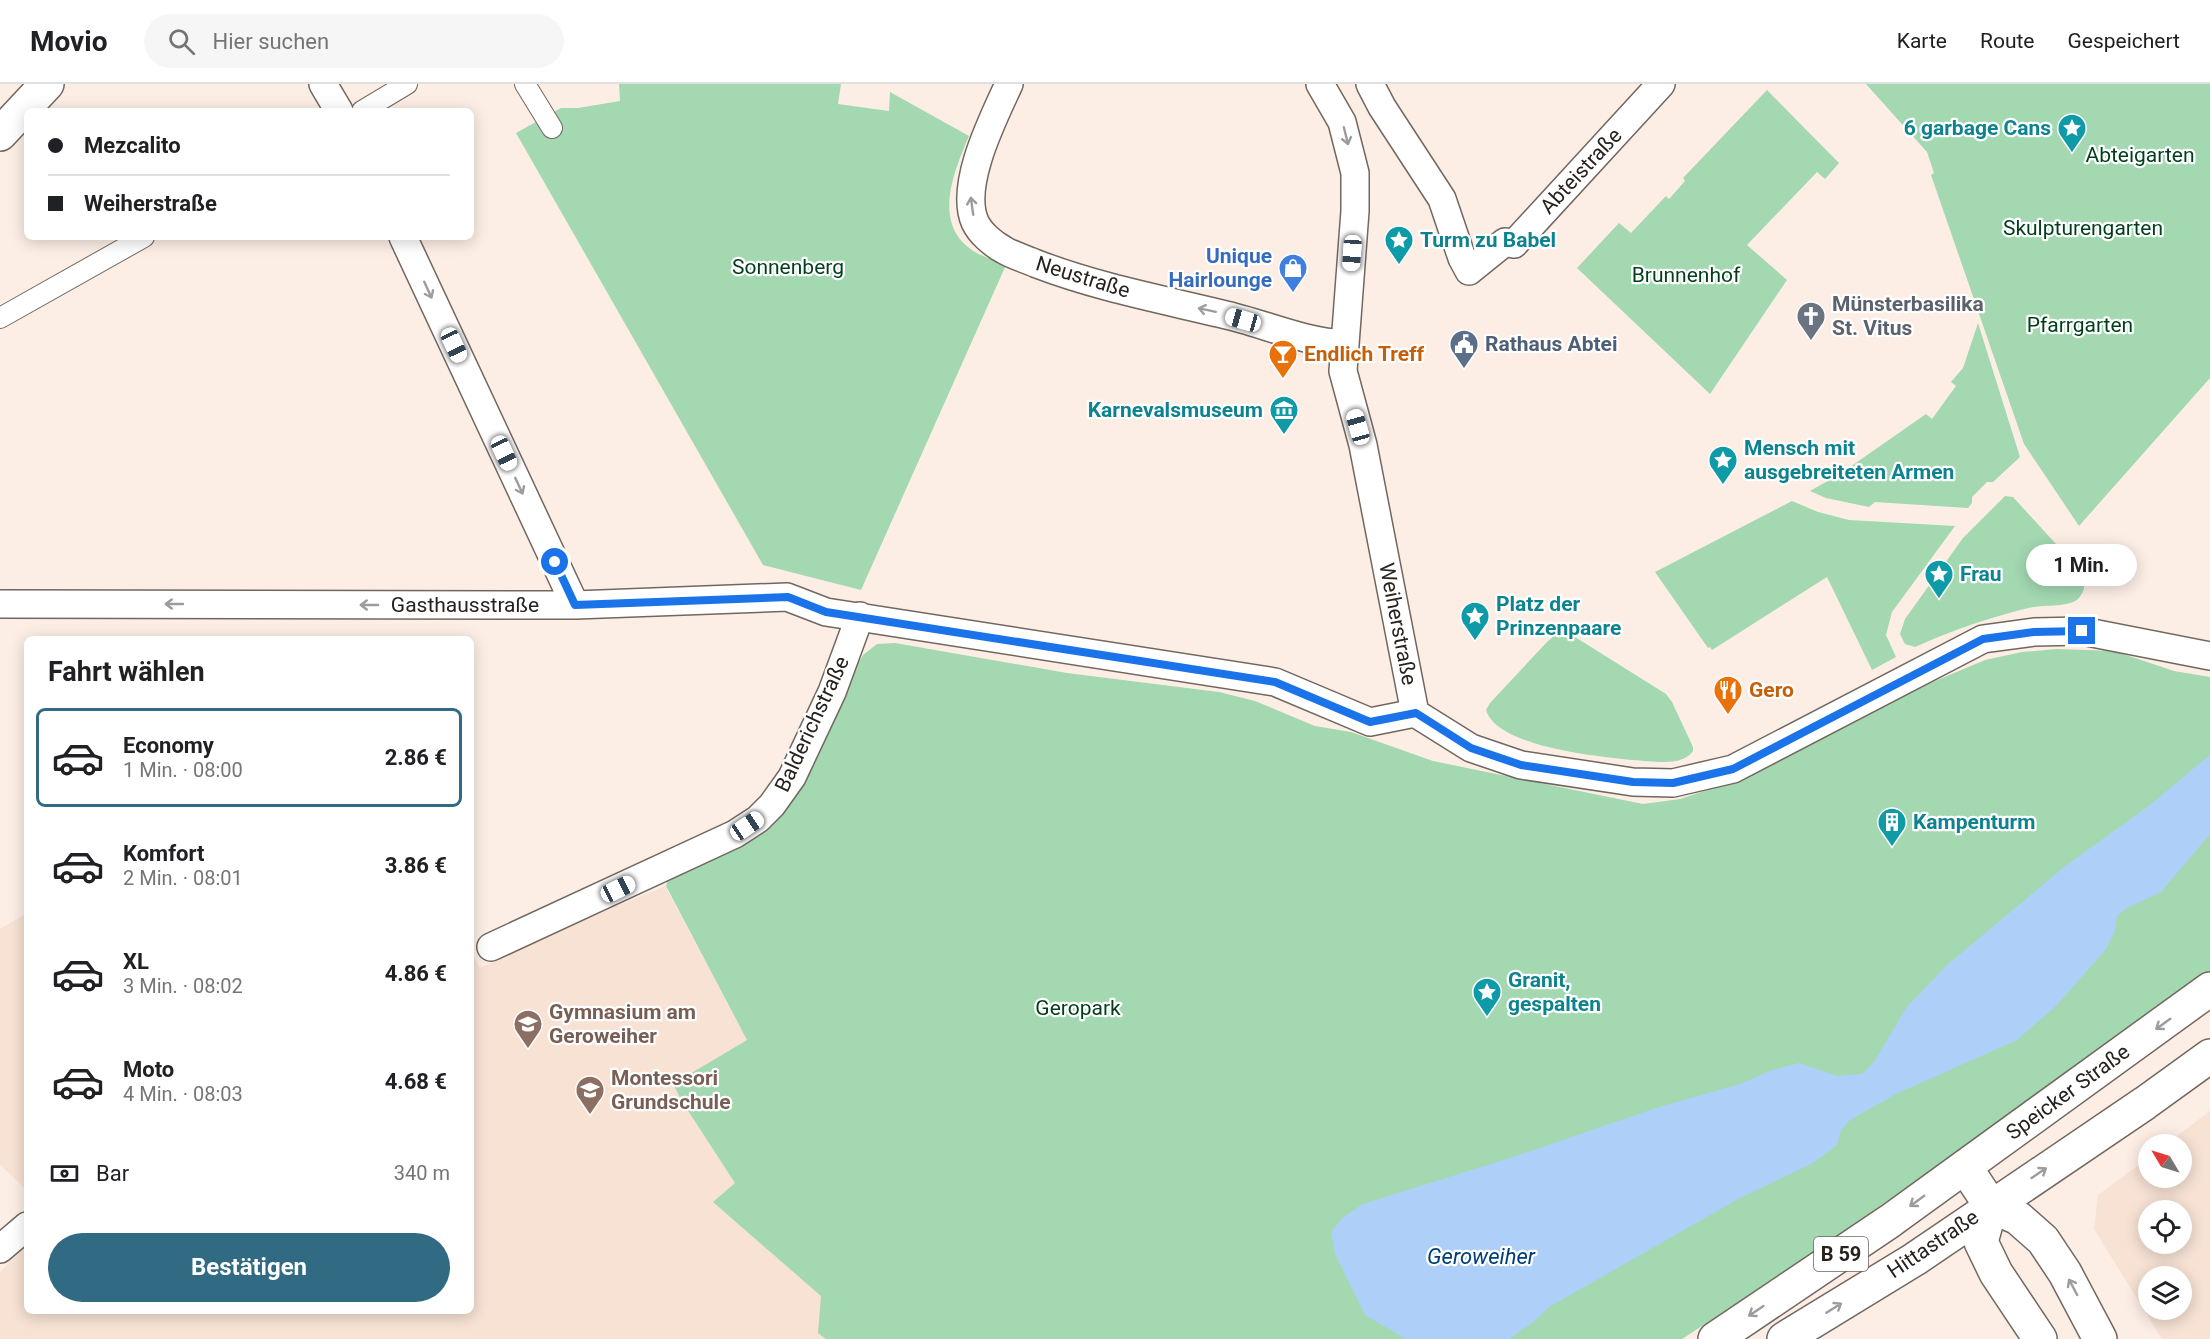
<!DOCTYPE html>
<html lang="de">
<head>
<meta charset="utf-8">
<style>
	body { margin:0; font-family:Roboto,sans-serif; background:#f6f6f6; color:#202124; height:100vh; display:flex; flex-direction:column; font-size:22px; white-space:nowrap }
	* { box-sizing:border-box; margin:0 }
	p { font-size:20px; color:#757577 }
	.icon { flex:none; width:33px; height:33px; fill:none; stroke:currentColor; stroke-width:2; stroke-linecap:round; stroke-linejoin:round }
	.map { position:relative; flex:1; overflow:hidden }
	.panel { position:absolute; left:24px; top:552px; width:450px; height:678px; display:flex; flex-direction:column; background:#fff; border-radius:9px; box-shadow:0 3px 15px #0003 }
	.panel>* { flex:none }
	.hud { position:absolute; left:24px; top:24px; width:450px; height:132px; border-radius:9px; box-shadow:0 3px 15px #0003; display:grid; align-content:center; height:132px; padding:0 24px; background:#fff }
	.needle { width:39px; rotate:308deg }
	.controls { position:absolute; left:2138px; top:1050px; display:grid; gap:12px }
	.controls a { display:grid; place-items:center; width:54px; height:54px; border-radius:50%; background:#fff; box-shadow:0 3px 15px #0003; font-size:30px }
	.end { position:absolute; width:27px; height:27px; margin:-14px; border:8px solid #1a73e8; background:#fff; box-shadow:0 0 0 3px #fff }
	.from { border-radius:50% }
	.bubble { position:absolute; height:42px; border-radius:21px; background:#fff; box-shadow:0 3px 15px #0003; font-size:20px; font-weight:700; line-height:42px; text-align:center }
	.car { position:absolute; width:18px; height:36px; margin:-18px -9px; border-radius:8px; box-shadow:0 0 4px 2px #0007; background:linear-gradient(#fff 24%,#345 0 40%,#fff 0 76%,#345 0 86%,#fff 0) }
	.hud b { display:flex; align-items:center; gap:21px; height:57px; font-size:22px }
	.hud b+b { border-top:2px solid #e0e0e0 }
	.hud i { width:15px; height:15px; background:#202124 }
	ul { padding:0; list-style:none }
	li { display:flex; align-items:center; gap:18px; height:99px; margin:0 12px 9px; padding:0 12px; border:3px solid transparent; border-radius:9px }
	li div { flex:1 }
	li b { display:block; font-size:22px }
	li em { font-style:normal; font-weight:700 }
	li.active { border-color:#316a83 }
	li>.icon { width:54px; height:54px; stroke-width:1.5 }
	h2 { padding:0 24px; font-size:27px; line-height:72px }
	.pay { display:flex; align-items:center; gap:15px; height:66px; padding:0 24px; font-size:22px }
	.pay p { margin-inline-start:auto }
	.primary-button { display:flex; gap:12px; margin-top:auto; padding:12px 24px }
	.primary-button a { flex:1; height:69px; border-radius:36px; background:#316a83; color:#fff; font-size:24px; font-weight:700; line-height:69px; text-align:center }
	header { display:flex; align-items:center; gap:36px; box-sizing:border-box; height:84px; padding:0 30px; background:#fff; border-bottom:2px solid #e0e0e0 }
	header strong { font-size:28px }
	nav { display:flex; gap:33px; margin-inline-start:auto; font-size:21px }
	.search { width:420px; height:54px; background:#f6f6f6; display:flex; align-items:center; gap:15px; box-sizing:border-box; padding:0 21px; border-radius:33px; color:#757577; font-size:22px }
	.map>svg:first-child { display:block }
	.built { fill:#f7e2d4; fill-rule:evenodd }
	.green { fill:#a3d8b1 }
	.water { fill:#aed0f8 }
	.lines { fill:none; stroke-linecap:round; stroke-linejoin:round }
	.pedestrian-casing { stroke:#72675e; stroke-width:22 }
	.minor-casing { stroke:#72675e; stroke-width:30 }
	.tertiary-casing { stroke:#72675e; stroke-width:36 }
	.primary-casing { stroke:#72675e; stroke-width:36 }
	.pedestrian { stroke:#fff; stroke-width:20 }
	.minor { stroke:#fff; stroke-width:27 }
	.tertiary { stroke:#fff; stroke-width:33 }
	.primary { stroke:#fff; stroke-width:33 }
	.oneway { stroke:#9e9c9a }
	.route { stroke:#1a73e8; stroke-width:8 }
	.labels { text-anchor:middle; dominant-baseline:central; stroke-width:4.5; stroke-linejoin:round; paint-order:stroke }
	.shield { fill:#fff; stroke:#686462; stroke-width:1.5 }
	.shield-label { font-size:20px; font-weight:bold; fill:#27221e }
	.culture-label { font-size:21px; font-weight:bold; fill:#0d838f; stroke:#fff; text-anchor:start }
	.park-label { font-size:21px; fill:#003e1c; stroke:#fff }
	.street-label { font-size:21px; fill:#27221e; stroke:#fff }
	.shop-label { font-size:21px; font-weight:bold; fill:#366cbe; stroke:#fff; text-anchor:end }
	.worship-label { font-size:21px; font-weight:bold; fill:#5b616d; stroke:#fff; text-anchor:start }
	.service-label { font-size:21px; font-weight:bold; fill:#4e5e75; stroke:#fff; text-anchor:start }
	.food-label { font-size:21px; font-weight:bold; fill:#c56008; stroke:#fff; text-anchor:start }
	.education-label { font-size:21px; font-weight:bold; fill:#785e54; stroke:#fff; text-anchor:start }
	.water-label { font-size:22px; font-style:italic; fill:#003e77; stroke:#fff }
</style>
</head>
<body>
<header>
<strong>Movio</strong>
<div class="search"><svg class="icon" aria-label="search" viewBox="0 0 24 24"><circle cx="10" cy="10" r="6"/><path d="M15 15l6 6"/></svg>Hier suchen</div>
<nav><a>Karte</a><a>Route</a><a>Gespeichert</a></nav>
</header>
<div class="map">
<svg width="2210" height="1255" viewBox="0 0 2210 1255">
	<rect width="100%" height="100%" fill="#fceee5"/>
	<!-- built -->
	<path class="built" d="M665 802 747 956 673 1000 909 1255H0V1188L17 1171 27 1163V1227H471V868L480 884 582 837Z
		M27 829V1106L0 1081V845Z
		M2210 1027V1255H2162L2094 1145 2098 1111 2148 1074V1094H2181V1060H2166ZM2148 1126H2181V1160H2148ZM2148 1192H2181V1226H2148Z"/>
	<!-- green -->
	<path class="green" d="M619 0H841L838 20 889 27 890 8 969 52C954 87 932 139 972 166 982 173 995 176 1006 181L861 506 763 481 516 49 561 24H578L620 17Z
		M1866 0H2210V294L2079 442 2024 360 1931 91 1934 89 1927 68Z
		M1767 6 1839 79 1825 95 1817 88 1747 161 1787 196 1710 310 1577 184 1619 139 1631 149 1666 112 1669 115 1685 97 1683 94Z
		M1978 239 2020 373 1993 398H1987L1972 413V419L1968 424 1875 418 1869 423 1826 414 1810 407 1840 390 1926 330 1932 335 1956 302 1951 298 1963 284Z
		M2005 412 2013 413 2076 482C2083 492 2089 504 2078 515 2069 523 2046 521 2033 523 1993 532 1953 546 1915 563L1905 560 1900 550 1905 535 1963 454Z
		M1792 417 1818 428 1849 436 1955 442 1892 528 1886 551 1896 573 1872 586 1827 493 1712 566 1710 563 1708 564 1655 488Z
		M1562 550 1575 553 1666 610 1672 618 1693 663V667C1685 678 1671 678 1658 678 1621 675 1498 667 1486 626L1490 619 1547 558 1554 552Z
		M895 559 1067 589 1219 608 1255 617 1315 642 1351 648 1433 677 1643 720 1680 715 1726 700 1928 600 1985 576 2022 568 2057 565 2114 567 2174 587 2210 593V888L1811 1171 1682 1255H826L818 1249 821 1212 713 1118 735 1099 683 1019 673 1000 747 956 666 802 670 789 756 748 863 571 877 560Z"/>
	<!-- water -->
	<path class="water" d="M2210 671V750L2161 808 2125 825 2117 832 2115 846 2106 865 2057 921 2017 956 1896 1010 1850 1036 1841 1046 1837 1061 1813 1079 1738 1115 1549 1223 1533 1238 1509 1255H1406L1365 1231 1335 1170 1331 1149 1342 1134 1363 1120 1513 1073 1659 1023 1740 1000 1772 986 1799 979 1837 992 1862 990 1874 978 1906 924 1947 881 2064 783 2146 724Z"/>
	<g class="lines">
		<!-- pedestrian casing -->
		<g class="pedestrian-casing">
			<path id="pedestrian" d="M525 0 552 44
				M362 27 407 0
				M0 234 144 153"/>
		</g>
		<!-- minor casing -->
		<g class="minor-casing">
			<path id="minor" d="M323 0 339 27
				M1009 0C993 35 959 101 975 138 980 149 993 160 1004 166 1014 172 1026 175 1037 180 1097 203 1160 215 1222 230 1263 239 1302 258 1345 260
				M1320 0 1342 38 1355 89V127L1343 287 1363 361 1415 629 1471 664 1521 681 1633 698 1673 699 1733 685 1983 555 2034 548 2082 547 2210 572
				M1370 0 1382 23 1442 115 1462 174 1469 187 1505 158 1514 160 1661 0
				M403 153 575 521
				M0 520 575 521 787 513 826 528 1275 598 1370 638 1415 629
				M491 863 735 750 758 735 772 721 792 693 832 608 860 532
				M0 1165 27 1142"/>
		</g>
		<!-- tertiary casing -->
		<g class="tertiary-casing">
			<path id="tertiary" d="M0 50 47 0
				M1965 1083 1991 1122 2018 1134 2043 1156 2065 1189 2100 1255
				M1991 1122 1981 1158 1996 1189 2040 1255"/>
		</g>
		<!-- primary casing -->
		<g class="primary-casing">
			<path id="primary" d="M1715 1255 1890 1137 2210 905
				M1784 1255 1915 1175 2145 1019 2210 972"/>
		</g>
		<!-- pedestrian -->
		<use href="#pedestrian" class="pedestrian"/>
		<!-- minor -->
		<use href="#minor" class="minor"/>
		<!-- tertiary -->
		<use href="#tertiary" class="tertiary"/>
		<!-- primary -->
		<use href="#primary" class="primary"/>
	</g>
	<!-- one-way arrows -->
	<defs><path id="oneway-shaft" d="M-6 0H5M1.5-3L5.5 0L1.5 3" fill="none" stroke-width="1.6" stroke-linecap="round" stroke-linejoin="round" transform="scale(1.5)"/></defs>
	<g class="oneway">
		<use href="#oneway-shaft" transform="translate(1346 52) rotate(76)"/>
		<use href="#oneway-shaft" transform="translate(972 122) rotate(-98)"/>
		<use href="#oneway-shaft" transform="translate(428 206) rotate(65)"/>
		<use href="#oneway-shaft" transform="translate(1207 226) rotate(-168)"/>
		<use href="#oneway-shaft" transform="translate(519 402) rotate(65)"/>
		<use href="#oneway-shaft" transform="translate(174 520) rotate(-180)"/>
		<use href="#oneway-shaft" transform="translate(369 521) rotate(-180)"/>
		<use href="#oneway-shaft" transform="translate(2163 940) rotate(144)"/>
		<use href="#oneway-shaft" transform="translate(2039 1089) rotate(-34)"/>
		<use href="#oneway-shaft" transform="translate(1917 1117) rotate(144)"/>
		<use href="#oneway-shaft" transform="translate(2073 1203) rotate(-118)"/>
		<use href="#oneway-shaft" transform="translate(1834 1224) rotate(-32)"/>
		<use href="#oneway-shaft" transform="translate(1756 1227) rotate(146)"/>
	</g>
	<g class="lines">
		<!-- route -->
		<path class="route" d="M555 478 575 521 788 513 826 528 1275 598 1370 638 1416 629 1471 664 1521 681 1633 698 1673 699 1733 685 1983 555 2034 548 2082 547"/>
	</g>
	<!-- icons -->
	<defs>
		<g id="sight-pin" transform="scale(1.5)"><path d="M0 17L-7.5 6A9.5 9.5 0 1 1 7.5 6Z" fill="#0f9aa8" stroke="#fff"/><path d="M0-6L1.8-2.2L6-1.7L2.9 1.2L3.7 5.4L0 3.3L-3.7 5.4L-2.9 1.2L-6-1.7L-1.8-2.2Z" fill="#fff"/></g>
		<g id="shop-pin" transform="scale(1.5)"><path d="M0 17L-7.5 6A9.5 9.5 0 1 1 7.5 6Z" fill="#3f7fe0" stroke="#fff"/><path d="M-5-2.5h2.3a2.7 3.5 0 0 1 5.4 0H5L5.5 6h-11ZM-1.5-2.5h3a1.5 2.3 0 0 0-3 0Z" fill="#fff"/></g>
		<g id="church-pin" transform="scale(1.5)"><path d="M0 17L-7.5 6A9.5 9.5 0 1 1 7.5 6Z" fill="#6b7280" stroke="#fff"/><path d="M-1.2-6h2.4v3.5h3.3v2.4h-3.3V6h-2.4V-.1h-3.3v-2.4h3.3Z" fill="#fff"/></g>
		<g id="civic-pin" transform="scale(1.5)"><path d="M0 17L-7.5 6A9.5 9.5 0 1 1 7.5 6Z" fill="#5c6f8a" stroke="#fff"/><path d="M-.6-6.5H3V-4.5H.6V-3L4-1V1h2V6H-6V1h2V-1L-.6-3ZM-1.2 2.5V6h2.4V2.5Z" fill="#fff"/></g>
		<g id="bar-pin" transform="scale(1.5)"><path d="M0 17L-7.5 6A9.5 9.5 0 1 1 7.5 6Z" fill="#e8710a" stroke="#fff"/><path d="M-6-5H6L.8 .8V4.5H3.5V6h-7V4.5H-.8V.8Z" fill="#fff"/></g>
		<g id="museum-pin" transform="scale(1.5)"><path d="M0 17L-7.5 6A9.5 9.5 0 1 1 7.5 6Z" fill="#0f9aa8" stroke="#fff"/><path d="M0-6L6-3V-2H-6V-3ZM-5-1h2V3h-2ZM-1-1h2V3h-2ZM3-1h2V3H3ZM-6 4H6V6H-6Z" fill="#fff"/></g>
		<g id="restaurant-pin" transform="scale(1.5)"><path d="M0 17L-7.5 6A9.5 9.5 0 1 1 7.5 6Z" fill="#e8710a" stroke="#fff"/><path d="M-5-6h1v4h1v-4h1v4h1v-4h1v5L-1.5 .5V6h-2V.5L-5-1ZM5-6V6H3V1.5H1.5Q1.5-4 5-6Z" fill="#fff"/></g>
		<g id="building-pin" transform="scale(1.5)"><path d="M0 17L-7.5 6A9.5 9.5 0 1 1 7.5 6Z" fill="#0f9aa8" stroke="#fff"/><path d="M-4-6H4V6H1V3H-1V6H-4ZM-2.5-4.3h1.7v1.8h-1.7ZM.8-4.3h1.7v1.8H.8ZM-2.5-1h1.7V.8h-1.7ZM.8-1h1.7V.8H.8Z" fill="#fff"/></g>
		<g id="school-pin" transform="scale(1.5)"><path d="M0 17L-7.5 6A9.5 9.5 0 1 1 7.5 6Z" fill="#8d6e63" stroke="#fff"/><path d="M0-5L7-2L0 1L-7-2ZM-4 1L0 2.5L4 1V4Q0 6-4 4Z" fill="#fff"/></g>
	</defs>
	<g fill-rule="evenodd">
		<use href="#sight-pin" x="2072" y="44"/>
		<use href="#sight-pin" x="1399" y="156"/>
		<use href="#shop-pin" x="1293" y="184"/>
		<use href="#church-pin" x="1811" y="232"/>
		<use href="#civic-pin" x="1464" y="260"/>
		<use href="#bar-pin" x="1283" y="270"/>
		<use href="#museum-pin" x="1284" y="326"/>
		<use href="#sight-pin" x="1723" y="376"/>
		<use href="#sight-pin" x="1939" y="490"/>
		<use href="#sight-pin" x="1475" y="532"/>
		<use href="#restaurant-pin" x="1728" y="606"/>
		<use href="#building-pin" x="1892" y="738"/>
		<use href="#sight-pin" x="1487" y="908"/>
		<use href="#school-pin" x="528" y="940"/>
		<use href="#school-pin" x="590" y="1006"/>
	</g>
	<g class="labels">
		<!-- shield labels -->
		<rect class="shield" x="1814" y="1153" width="54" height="34" rx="4.5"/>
		<g class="shield-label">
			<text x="1841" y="1170">B 59</text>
		</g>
		<!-- culture labels -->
		<g class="culture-label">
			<text x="2051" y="44" text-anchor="end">6 garbage Cans</text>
			<text x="1420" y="156">Turm zu Babel</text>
			<text x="1263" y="326" text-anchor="end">Karnevalsmuseum</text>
			<text x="1744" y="364">Mensch mit<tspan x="1744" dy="24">ausgebreiteten Armen</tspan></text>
			<text x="1960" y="490">Frau</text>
			<text x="1496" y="520">Platz der<tspan x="1496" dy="24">Prinzenpaare</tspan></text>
			<text x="1913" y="738">Kampenturm</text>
			<text x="1508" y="896">Granit,<tspan x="1508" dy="24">gespalten</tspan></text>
		</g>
		<!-- park labels -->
		<g class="park-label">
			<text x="2140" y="71">Abteigarten</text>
			<text x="2083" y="144">Skulpturengarten</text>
			<text x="788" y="183">Sonnenberg</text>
			<text x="1686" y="191">Brunnenhof</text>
			<text x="2080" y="241">Pfarrgarten</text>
			<text x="1078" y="924">Geropark</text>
		</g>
		<!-- street labels -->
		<g class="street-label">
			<text transform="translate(1581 87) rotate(-47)">Abteistraße</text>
			<text transform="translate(1083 193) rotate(17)">Neustraße</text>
			<text x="465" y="521">Gasthausstraße</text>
			<text transform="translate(1398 540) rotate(79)">Weiherstraße</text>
			<text transform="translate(812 640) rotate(-65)">Balderichstraße</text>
			<text transform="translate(2068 1008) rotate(-36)">Speicker Straße</text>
			<text transform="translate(1933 1160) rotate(-34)">Hittastraße</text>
		</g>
		<!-- shop labels -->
		<g class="shop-label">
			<text x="1272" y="172">Unique<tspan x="1272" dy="24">Hairlounge</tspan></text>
		</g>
		<!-- worship labels -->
		<g class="worship-label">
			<text x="1832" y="220">Münsterbasilika<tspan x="1832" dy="24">St. Vitus</tspan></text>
		</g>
		<!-- service labels -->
		<g class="service-label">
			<text x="1485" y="260">Rathaus Abtei</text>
		</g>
		<!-- food labels -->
		<g class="food-label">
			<text x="1304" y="270">Endlich Treff</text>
			<text x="1749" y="606">Gero</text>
		</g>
		<!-- education labels -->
		<g class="education-label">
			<text x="549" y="928">Gymnasium am<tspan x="549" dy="24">Geroweiher</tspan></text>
			<text x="611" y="994">Montessori<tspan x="611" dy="24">Grundschule</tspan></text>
		</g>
		<!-- water labels -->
		<g class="water-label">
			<text x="1481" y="1172">Geroweiher</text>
		</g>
	</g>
</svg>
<div class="controls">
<a><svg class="needle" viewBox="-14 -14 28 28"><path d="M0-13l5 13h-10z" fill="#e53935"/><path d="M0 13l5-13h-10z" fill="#757577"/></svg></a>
<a><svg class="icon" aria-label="locate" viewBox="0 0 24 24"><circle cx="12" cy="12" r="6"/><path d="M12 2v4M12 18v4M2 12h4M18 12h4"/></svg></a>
<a><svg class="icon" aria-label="layers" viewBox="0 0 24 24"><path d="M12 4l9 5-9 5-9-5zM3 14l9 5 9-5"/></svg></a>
</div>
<i class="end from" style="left:555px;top:478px"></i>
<i class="end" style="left:2082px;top:547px"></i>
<div class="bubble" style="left:2026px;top:460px;width:111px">1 Min.</div>
<i class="car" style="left:1352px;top:169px;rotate:184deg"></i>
<i class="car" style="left:1243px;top:236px;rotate:286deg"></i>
<i class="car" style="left:454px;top:261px;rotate:155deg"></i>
<i class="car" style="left:1358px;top:343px;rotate:344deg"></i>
<i class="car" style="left:504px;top:369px;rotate:155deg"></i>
<i class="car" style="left:747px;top:742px;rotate:56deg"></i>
<i class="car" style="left:618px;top:805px;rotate:64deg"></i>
<div class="hud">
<b><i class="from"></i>Mezcalito</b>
<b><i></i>Weiherstraße</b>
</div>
<section class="panel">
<h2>Fahrt wählen</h2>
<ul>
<li class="active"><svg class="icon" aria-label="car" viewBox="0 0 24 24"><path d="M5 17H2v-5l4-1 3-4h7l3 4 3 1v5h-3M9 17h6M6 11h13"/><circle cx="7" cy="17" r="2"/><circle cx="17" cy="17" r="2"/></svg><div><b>Economy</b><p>1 Min. · 08:00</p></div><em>2.86 €</em></li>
<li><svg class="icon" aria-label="car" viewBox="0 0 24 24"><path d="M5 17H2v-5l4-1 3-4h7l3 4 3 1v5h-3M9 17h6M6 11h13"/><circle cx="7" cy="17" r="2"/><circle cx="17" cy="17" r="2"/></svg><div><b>Komfort</b><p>2 Min. · 08:01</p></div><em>3.86 €</em></li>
<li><svg class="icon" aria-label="car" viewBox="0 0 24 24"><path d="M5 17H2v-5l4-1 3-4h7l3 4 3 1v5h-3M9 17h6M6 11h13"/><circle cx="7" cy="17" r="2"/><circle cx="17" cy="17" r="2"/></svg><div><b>XL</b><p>3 Min. · 08:02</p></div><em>4.86 €</em></li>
<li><svg class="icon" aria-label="car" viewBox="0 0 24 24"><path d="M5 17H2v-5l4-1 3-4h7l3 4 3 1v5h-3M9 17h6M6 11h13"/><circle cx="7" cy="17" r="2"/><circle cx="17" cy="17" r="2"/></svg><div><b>Moto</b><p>4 Min. · 08:03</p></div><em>4.68 €</em></li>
</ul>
<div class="pay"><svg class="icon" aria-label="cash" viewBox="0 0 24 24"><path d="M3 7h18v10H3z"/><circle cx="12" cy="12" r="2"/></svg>Bar<p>340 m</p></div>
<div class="primary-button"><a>Bestätigen</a></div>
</section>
</div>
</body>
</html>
